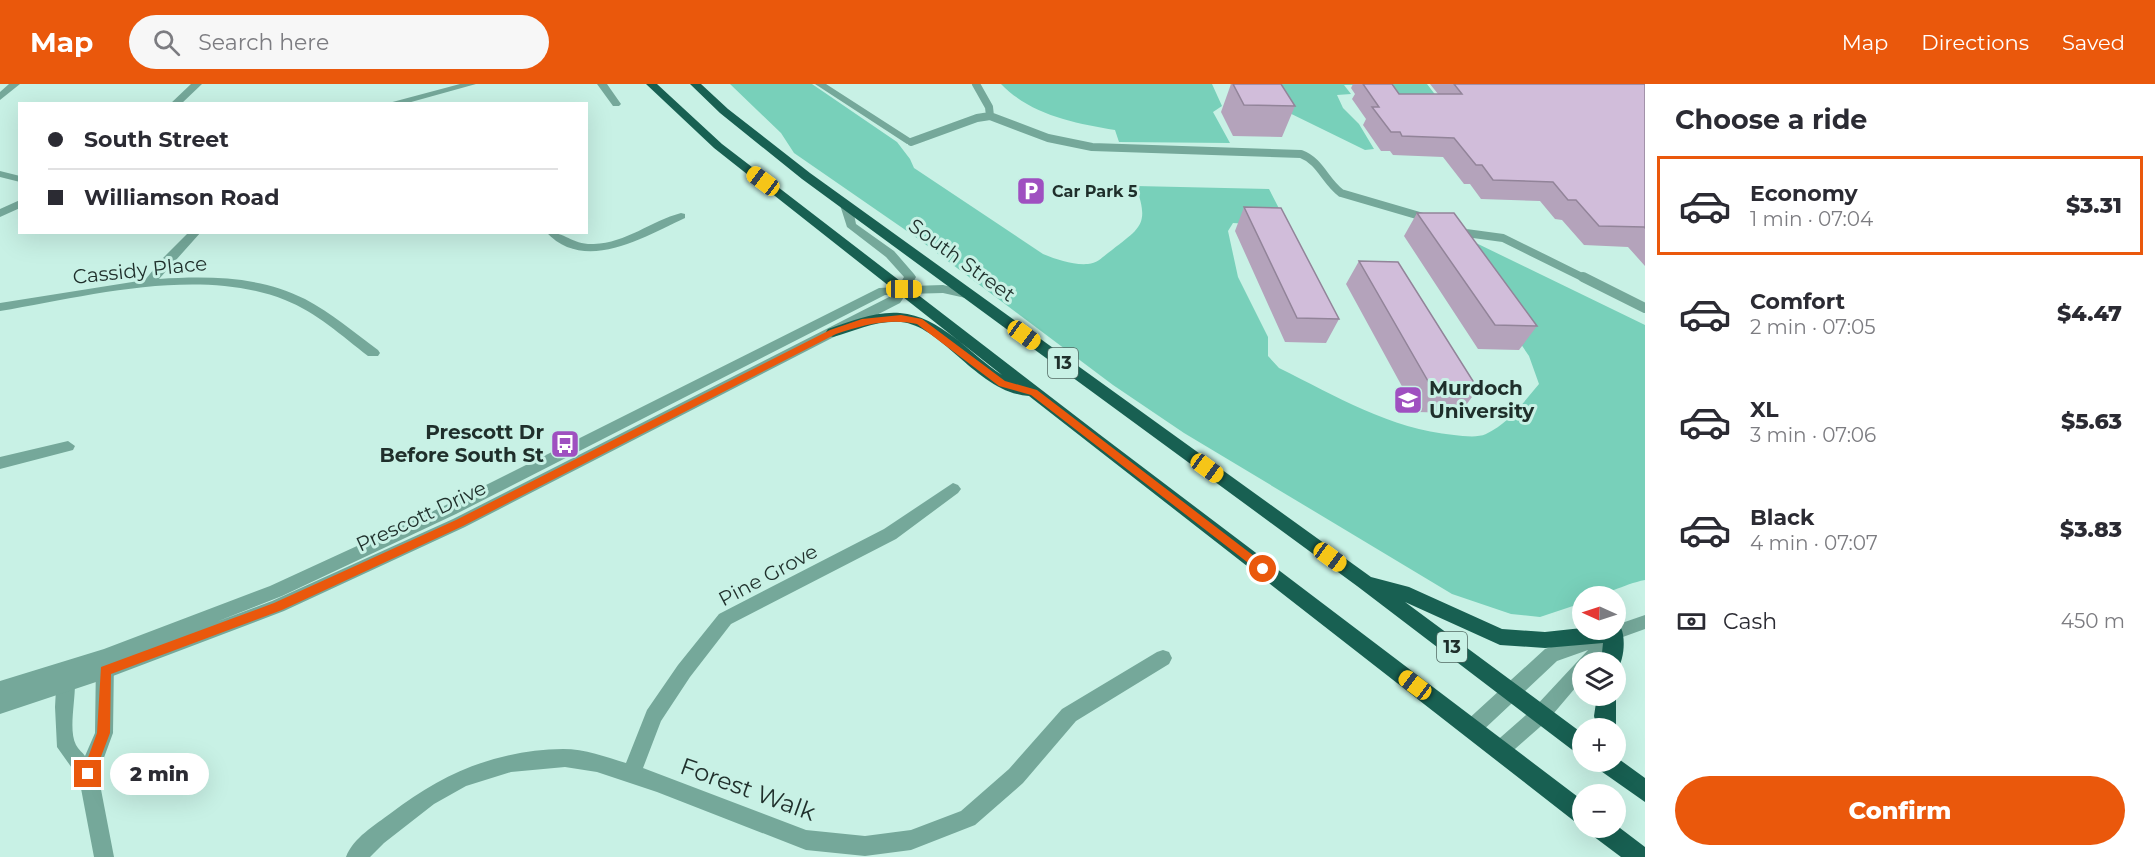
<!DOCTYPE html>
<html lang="en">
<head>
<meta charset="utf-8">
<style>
	body { margin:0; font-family:Montserrat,sans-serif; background:#f7f7f7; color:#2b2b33; height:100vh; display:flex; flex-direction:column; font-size:22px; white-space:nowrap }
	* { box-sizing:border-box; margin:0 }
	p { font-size:20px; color:#7c7c81 }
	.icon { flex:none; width:33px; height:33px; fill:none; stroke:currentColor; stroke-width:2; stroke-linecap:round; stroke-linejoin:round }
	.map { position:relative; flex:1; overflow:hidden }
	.panel { display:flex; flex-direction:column; background:#fff; width:510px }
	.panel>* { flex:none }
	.banner { position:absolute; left:18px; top:18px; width:570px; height:132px; border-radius:0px; box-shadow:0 6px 24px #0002; display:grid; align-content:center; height:132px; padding:0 30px; background:#fff }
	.needle { width:39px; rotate:273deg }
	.controls { position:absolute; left:1572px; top:502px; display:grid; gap:12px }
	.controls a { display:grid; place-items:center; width:54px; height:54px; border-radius:50%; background:#fff; box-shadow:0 6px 24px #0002; font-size:30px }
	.end { position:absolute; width:27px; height:27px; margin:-14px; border:8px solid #ea580c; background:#fff; box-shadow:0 0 0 3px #fff }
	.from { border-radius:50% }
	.bubble { position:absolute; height:42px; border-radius:21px; background:#fff; box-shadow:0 6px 24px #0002; font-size:20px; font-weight:800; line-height:42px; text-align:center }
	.car { position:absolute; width:18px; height:36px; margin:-18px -9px; border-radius:8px; box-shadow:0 0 4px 2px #0007; background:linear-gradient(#f5c518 24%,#345 0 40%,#f5c518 0 76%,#345 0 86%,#f5c518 0) }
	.banner b { display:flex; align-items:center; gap:21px; height:57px; font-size:22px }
	.banner b+b { border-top:2px solid #e1e1e2 }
	.banner i { width:15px; height:15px; background:#2b2b33 }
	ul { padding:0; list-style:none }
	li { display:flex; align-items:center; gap:18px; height:99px; margin:0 12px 9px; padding:0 18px; border:3px solid transparent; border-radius:0px }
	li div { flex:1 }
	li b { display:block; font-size:22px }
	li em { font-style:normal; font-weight:800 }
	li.current { border-color:#ea580c }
	li>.icon { width:54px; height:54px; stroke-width:1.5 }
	h2 { padding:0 30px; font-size:27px; line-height:72px }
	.pay { display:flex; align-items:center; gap:15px; height:66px; padding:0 30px; font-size:22px }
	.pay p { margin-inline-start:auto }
	.primary-button { display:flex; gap:12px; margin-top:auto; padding:12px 30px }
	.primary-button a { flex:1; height:69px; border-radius:36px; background:#ea580c; color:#fff; font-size:24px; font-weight:800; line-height:69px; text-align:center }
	header { display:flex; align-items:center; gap:36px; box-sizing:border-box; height:84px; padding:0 30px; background:#ea580c; color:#fff }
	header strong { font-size:28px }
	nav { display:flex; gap:33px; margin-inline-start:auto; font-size:21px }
	.search { width:420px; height:54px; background:#f7f7f7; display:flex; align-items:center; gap:15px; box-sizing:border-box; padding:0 21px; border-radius:33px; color:#7c7c81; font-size:22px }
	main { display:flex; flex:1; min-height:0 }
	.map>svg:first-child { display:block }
	.green { fill:#78d0ba }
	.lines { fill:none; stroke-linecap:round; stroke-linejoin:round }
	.service-far1 { stroke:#75a89a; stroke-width:8 }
	.service { stroke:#75a89a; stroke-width:10 }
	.minor { fill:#75a89a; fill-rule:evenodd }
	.tertiary { fill:#75a89a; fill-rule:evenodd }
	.trunk { fill:#186052; fill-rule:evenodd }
	.wall { fill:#b4a3bb }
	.building { fill:#d1bdda; stroke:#928499; stroke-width:1.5 }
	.route { fill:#ea580c }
	.labels { text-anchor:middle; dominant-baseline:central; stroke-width:6; stroke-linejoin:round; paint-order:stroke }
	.far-poi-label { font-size:16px; font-weight:bold; fill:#1f2f2b; stroke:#c8f1e5; text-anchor:start }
	.shield { fill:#c8f1e5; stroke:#526963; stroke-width:1.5 }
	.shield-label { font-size:18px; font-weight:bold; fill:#1f2f2b }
	.street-label { font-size:20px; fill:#1f2f2b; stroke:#c8f1e5 }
	.poi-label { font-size:20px; font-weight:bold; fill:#1f2f2b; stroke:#c8f1e5; text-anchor:start }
	.near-street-label { font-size:24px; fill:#1f2f2b; stroke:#c8f1e5 }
</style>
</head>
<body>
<header>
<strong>Map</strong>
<div class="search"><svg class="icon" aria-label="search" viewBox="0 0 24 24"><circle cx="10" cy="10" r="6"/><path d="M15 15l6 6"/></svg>Search here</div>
<nav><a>Map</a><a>Directions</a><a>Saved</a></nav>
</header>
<main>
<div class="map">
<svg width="1645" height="773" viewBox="0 0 1645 773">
	<rect width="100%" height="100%" fill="#c8f1e5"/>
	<!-- green -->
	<path class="green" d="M730 0H812L897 58 910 75 914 84 1043 170C1058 176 1072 181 1088 180 1099 179 1104 171 1112 166 1142 143 1149 140 1136 102L1269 105 1288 142 1233 139 1228 147 1238 193 1268 253V272L1279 284C1336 312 1390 345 1454 351 1464 352 1477 354 1486 350 1509 339 1523 319 1539 300L1529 272 1448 153 1476 159 1645 241V496C1623 500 1605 513 1582 513V519L1540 533 1511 530 1452 510 1184 349 1113 301 917 154 794 69 781 49Z
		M1001 0H1212L1222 22 1213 28 1230 59 1119 58 1115 46C1074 39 1031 31 1001 0Z
		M1230 0H1427L1437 13 1390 17 1378 1H1344L1351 10 1337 11 1343 24 1359 40 1374 65 1365 66Z"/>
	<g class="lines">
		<!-- service-far1 -->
		<path class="service-far1" d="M976 0 989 23 990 32
			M911 58 977 34 990 32 1048 54 1092 63 1301 70C1320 77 1325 97 1341 109L1430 135
			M1456 144 1466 149 1503 154 1586 195"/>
		<!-- service -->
		<path class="service" d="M1583 193 1645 224"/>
		<!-- minor -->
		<path class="minor" d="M9 0H20L0 16V8Z
			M460 0H476L404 20H385Z
			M597 0H607L621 20 619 22H613Z
			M815 0H826L916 58 907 60Z
			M0 87 20 92V98L0 93Z
			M681 129 685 130V134C644 153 585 190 546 148 566 148 572 161 594 160 626 159 651 137 681 129Z
			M189 148H201L159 195C208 192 260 192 305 215 331 229 354 248 378 266L380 269 378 272H368C342 252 316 228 285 216 199 182 88 212 0 227V219L145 196 162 175Z
			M68 357 75 362 73 366 0 385V373Z
			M953 399 958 401 961 405 958 409 896 455 731 540 690 593 661 637 643 684 806 746 865 752 911 746 961 727 1009 685 1062 625 1157 568 1163 566 1169 568 1172 574 1169 580 1076 637 1023 699 975 741 911 766 865 772 806 766 657 708 597 688 565 683 511 688 466 702 434 720 384 759 370 773H346C353 754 375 741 391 729 443 689 497 666 563 665 585 665 606 673 626 679L647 626 678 581 719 530 884 445Z
			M1645 531V545L1620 554 1599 579H1582V596L1548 636 1507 672 1500 675 1493 672 1490 666 1493 660 1534 624 1588 566 1557 577 1479 650 1472 653 1465 650 1463 644 1465 638 1545 565 1600 546H1616V541Z
			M105 568 111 570 114 576 113 649 98 690 114 773H94L79 694 57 663 55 623 57 587 60 581 66 579 72 581C81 600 66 642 76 661 78 665 83 669 85 672L95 649 96 576 99 570Z"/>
		<!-- tertiary -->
		<path class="tertiary" d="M191 0H202L181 20H170Z
			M20 116V124L0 133V125Z
			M846 118 852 121 856 140 894 167 914 190 916 193 911 202 943 201 974 208 976 211 974 214 970 215 943 209 906 210 900 219 465 443 284 527 105 595 0 630V597L104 565 270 502 444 422 879 204 898 203 904 193 886 173 847 143 840 121ZM885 211H893L453 435 272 517 216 538 282 512 456 430Z"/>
		<!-- trunk -->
		<path class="trunk" d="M646 0H657L722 60 1099 350 1582 716V740L1574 737 1029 312C978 309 943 242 901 238 877 236 855 247 833 253L828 251 826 248 828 245C851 237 876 227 900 229 940 232 970 270 1002 291L714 64Z
			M690 0H701L728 25 810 89 1371 493 1409 503 1502 545 1545 548 1582 544 1616 546V542L1621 544C1626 554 1624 579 1616 586V579H1601L1603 559 1545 564 1500 561 1405 518 1582 649V671L1575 668 1357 502 802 95 720 29Z
			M1616 609C1616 612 1616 646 1616 649V645H1597L1594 632 1597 612H1616Z
			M1616 673 1645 694V718L1598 685 1594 678H1616Z
			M1616 741 1645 763V773H1621L1593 752 1590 744H1616Z"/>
	</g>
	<!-- wall -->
	<path class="wall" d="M1231 0H1281L1295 22 1282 53 1233 52 1221 28Z
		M1353 0H1392L1399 10H1438L1430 0H1645V182L1628 163 1584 161 1562 136 1555 135 1540 117 1481 115 1470 100H1464L1443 73 1393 71 1390 67H1381L1363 41 1366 35 1352 15 1355 10 1351 4Z
		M1244 123 1339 235 1326 259 1285 258 1235 147Z
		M1417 129 1537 242 1519 266 1478 265 1404 152Z
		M1359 177 1478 305 1460 329 1416 328 1346 200Z"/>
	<!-- building -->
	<path class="building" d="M1233 0H1281L1295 22 1244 21Z
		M1363 0H1392L1399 10H1462L1454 0H1645V144L1644 143 1599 142 1576 116H1568L1553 98 1493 96 1482 81H1476L1454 54 1402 52 1400 48H1391L1372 23H1379Z
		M1244 123 1281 124 1339 235 1297 234Z
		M1417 129H1454L1537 242 1495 241Z
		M1359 177 1398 178 1478 305 1432 304Z"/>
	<!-- route -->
	<path class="route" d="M901 231 922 235 1005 297 1037 306 1267 482V488H1260L1031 311 999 302 917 240C889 234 863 241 836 250L463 442 282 526 111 590 110 649 93 694H84L82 690 97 649 101 583 274 519 456 436 830 246 862 235Z"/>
	<!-- icons -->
	<defs>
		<g id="parking-square" transform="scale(1.5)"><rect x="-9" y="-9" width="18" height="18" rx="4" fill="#9f50c0" stroke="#c8f1e5"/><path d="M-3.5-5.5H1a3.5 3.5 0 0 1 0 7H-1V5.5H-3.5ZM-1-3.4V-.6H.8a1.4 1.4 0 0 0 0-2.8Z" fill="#fff"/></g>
		<g id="university-square" transform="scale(1.5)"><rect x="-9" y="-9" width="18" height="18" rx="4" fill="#9f50c0" stroke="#c8f1e5"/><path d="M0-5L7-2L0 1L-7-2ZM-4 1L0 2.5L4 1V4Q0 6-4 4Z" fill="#fff"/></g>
		<g id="bus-square" transform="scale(1.5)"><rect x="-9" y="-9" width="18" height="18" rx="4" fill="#9f50c0" stroke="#c8f1e5"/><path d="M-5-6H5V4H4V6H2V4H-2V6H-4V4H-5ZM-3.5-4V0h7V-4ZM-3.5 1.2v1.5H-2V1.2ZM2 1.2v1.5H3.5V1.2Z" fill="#fff"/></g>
	</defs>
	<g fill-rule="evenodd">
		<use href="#parking-square" x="1031" y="107"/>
		<use href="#university-square" x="1408" y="316"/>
		<use href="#bus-square" x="565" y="360"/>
	</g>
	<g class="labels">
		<!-- far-poi labels -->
		<g class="far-poi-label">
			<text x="1052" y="107">Car Park 5</text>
		</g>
		<!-- shield labels -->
		<g class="shield">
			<rect x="1048" y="264" width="30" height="30" rx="4.5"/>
			<rect x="1437" y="548" width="30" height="30" rx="4.5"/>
		</g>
		<g class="shield-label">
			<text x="1063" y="279">13</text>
			<text x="1452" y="563">13</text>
		</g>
		<!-- street labels -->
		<g class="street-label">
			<text transform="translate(962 176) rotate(36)">South Street</text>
			<text transform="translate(140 186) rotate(-6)">Cassidy Place</text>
			<text transform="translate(421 432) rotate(-25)">Prescott Drive</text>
			<text transform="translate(768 491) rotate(-28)">Pine Grove</text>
		</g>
		<!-- poi labels -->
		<g class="poi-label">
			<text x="1429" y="304">Murdoch<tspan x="1429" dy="23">University</tspan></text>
			<text x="544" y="348" text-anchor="end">Prescott Dr<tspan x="544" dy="23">Before South St</tspan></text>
		</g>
		<!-- near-street labels -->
		<g class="near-street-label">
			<text transform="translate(748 705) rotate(20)">Forest Walk</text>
		</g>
	</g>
</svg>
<div class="controls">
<a><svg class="needle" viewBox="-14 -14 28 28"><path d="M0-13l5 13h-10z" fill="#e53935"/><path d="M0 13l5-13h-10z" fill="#7c7c81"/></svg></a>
<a><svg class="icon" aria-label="layers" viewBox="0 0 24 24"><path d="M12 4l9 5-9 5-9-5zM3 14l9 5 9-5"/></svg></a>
<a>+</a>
<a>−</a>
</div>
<i class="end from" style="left:1263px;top:485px"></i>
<i class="end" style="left:88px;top:690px"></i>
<div class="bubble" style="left:110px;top:669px;width:99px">2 min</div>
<i class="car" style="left:763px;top:97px;rotate:307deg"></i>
<i class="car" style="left:904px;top:205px;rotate:90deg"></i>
<i class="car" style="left:1024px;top:251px;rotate:126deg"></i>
<i class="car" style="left:1207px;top:384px;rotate:126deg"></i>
<i class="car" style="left:1330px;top:473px;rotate:126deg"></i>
<i class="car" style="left:1415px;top:601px;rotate:307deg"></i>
<div class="banner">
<b><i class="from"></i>South Street</b>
<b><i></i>Williamson Road</b>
</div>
</div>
<section class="panel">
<h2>Choose a ride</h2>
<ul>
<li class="current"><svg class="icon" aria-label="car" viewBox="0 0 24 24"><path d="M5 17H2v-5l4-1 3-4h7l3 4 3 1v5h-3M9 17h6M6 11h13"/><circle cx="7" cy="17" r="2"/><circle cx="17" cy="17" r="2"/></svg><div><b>Economy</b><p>1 min · 07:04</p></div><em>$3.31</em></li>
<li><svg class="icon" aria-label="car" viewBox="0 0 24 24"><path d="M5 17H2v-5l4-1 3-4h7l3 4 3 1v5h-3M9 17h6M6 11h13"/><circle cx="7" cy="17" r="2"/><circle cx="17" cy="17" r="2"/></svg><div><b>Comfort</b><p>2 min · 07:05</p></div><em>$4.47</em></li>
<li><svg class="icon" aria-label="car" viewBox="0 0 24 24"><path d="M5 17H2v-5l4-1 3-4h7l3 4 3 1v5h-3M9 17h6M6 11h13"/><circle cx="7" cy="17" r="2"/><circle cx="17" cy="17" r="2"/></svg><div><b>XL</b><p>3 min · 07:06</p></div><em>$5.63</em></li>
<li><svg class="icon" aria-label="car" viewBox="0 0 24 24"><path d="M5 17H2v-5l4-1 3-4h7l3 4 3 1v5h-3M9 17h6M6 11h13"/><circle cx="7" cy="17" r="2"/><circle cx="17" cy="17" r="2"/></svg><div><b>Black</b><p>4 min · 07:07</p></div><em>$3.83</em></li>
</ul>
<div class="pay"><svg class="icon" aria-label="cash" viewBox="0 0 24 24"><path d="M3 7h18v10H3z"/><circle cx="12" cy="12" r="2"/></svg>Cash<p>450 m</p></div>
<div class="primary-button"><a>Confirm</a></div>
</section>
</main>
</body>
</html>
